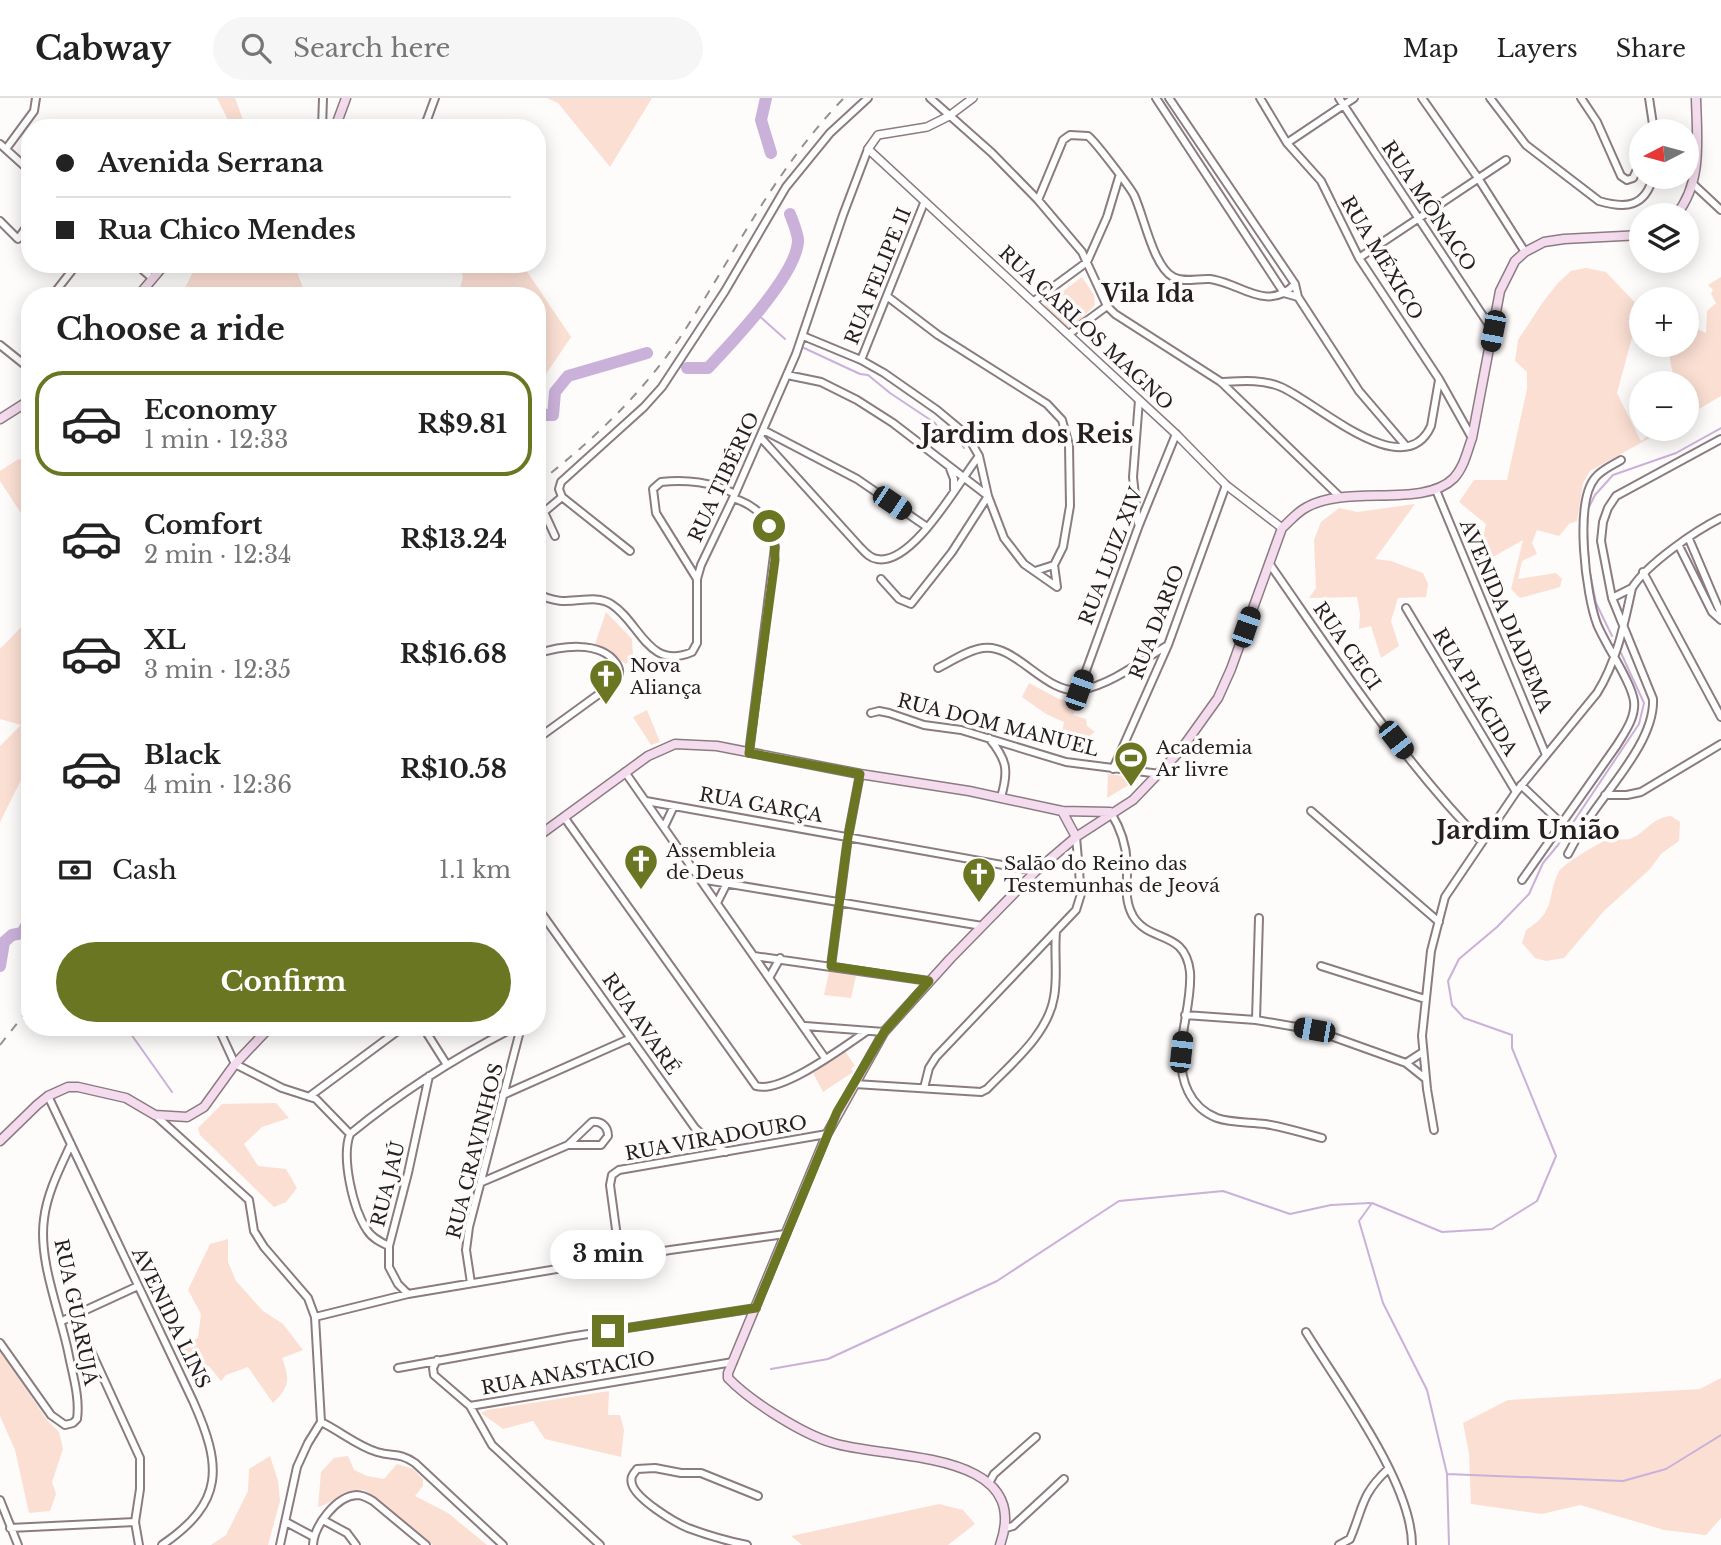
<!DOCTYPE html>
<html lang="en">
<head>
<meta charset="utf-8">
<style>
	body { margin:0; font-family:"Libre Baskerville",serif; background:#f6f6f6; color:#222; height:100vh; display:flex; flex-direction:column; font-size:26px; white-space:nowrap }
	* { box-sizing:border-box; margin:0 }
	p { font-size:23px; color:#767676 }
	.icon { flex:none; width:38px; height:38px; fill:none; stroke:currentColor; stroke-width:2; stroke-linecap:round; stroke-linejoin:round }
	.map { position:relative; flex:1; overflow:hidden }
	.panel { position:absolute; left:21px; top:189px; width:525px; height:749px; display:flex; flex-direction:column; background:#fff; border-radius:28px; box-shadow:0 4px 18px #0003 }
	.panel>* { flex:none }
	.hud { position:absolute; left:21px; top:21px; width:525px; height:154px; border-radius:28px; box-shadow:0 4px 18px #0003; display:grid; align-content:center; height:154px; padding:0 35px; background:#fff }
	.needle { width:46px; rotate:264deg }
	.tools { position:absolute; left:1629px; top:21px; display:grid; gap:14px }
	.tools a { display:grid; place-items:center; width:70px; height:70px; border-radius:50%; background:#fff; box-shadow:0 4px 18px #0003; font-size:35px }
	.end { position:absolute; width:32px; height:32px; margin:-16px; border:9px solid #6a7621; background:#fff; box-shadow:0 0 0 4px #fff }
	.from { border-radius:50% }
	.bubble { position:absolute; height:49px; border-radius:24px; background:#fff; box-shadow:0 4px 18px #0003; font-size:23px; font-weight:800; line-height:49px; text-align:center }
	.car { position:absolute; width:21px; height:42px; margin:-21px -10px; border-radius:9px; box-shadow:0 0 5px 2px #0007; background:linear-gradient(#222 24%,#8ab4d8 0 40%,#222 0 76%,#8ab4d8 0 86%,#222 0) }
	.hud b { display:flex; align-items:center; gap:24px; height:66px; font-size:26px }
	.hud b+b { border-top:2px solid #e0e0e0 }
	.hud i { width:18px; height:18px; background:#222 }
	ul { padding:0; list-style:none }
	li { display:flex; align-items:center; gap:21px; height:105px; margin:0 14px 10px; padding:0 21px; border:4px solid transparent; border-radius:28px }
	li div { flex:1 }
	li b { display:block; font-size:26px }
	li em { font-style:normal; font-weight:800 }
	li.on { border-color:#6a7621 }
	li>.icon { width:63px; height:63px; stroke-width:1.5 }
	h2 { padding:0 35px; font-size:32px; line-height:84px }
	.pay { display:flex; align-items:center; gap:18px; height:77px; padding:0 35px; font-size:26px }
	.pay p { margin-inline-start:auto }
	.primary-button { display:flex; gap:14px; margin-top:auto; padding:14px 35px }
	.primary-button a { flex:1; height:80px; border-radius:42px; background:#6a7621; color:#fff; font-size:28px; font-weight:800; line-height:80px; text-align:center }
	header { display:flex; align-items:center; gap:42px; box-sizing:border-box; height:98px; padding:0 35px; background:#fff; border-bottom:2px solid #e0e0e0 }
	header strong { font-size:33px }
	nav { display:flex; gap:38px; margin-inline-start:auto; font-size:24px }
	.search { width:490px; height:63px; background:#f6f6f6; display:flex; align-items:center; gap:18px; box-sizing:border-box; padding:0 24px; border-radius:38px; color:#767676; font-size:26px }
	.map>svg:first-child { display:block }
	.green { fill:#fbdfd3 }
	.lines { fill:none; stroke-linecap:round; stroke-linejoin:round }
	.stream { stroke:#cab1d9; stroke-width:2 }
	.river { stroke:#cab1d9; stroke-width:12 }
	.minor-casing { stroke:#8b7c80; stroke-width:10 }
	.tertiary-casing { stroke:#8b7c80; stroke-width:10 }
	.secondary-casing { stroke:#8b7c80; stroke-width:11 }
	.minor { stroke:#fff; stroke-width:6 }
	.tertiary { stroke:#fff; stroke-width:7 }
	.secondary { stroke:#f4dcee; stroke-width:8 }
	.rail { stroke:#949091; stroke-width:2; stroke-dasharray:9 9; stroke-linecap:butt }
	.route { stroke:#6a7621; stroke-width:9 }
	.labels { text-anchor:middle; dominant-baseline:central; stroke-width:7; stroke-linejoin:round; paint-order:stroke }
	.street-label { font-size:19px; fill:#251f21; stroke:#fefbfb }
	.poi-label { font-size:19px; fill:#251f21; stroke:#fefbfb; text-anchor:start }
	.quarter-label { font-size:23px; font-weight:bold; fill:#251f21; stroke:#fefbfb }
	.district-label { font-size:26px; font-weight:bold; fill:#251f21; stroke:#fefbfb }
</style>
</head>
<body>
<header>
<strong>Cabway</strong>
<div class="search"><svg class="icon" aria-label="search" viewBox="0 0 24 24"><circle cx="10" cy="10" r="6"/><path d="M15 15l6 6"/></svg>Search here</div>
<nav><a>Map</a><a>Layers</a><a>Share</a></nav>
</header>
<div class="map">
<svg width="1721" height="1447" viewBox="0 0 1721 1447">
	<rect width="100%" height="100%" fill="#fefbfb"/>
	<!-- green -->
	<path class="green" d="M217 0H235L243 22 230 26Z
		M547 0H652L610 69 558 5Z
		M197 166H294L306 198H181Z
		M459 166H522L571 239 540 285 537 287V198H458L463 179Z
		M1586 170 1606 174 1640 210 1617 295 1641 343 1658 331H1666L1590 373 1583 385 1577 423 1569 426 1559 438 1537 432 1532 445 1537 456 1522 463 1518 481 1556 475 1562 481 1560 489 1520 500 1511 491 1523 442 1477 468 1486 426 1459 404 1474 382H1507L1527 291V274L1515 263 1518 242 1543 204 1558 185 1571 173Z
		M1082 179 1094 197 1095 207 1074 228 1066 230 1054 219 1045 207Z
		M1721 179V298L1687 318V285H1677C1671 272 1669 261 1670 247H1687V226L1706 235 1707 213 1716 205 1711 196 1713 192 1708 187Z
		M30 359V429L0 383V373L17 362Z
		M1415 406 1375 461 1391 463 1423 475 1428 486 1426 499 1398 500 1391 523 1399 548 1381 560 1371 528 1359 531 1360 516 1357 499 1309 500 1316 490 1314 442 1321 424 1339 410 1357 414Z
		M606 514 632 541 633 557 626 566 595 546Z
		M30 520V672L21 682 0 724V648L21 627 0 621V551Z
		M1029 585 1059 601 1080 605 1073 617 1086 621 1087 628 1095 634 1086 640 1075 637 1068 640V647H1063L1060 644 1064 624 1046 616 1022 599Z
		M647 612 660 644 651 647 633 619Z
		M1108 676 1140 680 1107 700Z
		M1671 718 1680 724 1679 743 1662 755 1649 772 1604 813 1564 860 1546 863 1535 860 1522 845 1526 832C1557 813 1546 799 1559 773 1563 767 1600 743 1608 742 1615 741 1623 742 1629 741 1646 736 1650 720 1671 718Z
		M829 874 856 878 851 900 824 897Z
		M845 953 855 968 851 970 853 974 823 994 813 975Z
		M276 1005 289 1020 262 1029 244 1046 258 1068 286 1071 297 1090 286 1104 274 1109 200 1037 198 1030 222 1006Z
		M228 1141V1164L236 1183 263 1213 283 1226 303 1252 282 1260C290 1281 290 1289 273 1305L248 1269 226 1277 221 1283 209 1268 187 1274 176 1250 198 1240 201 1216 188 1192 210 1146Z
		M0 1252 47 1322 59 1334 63 1351 52 1384 56 1396 50 1413 29 1415 15 1352 0 1318Z
		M1721 1280V1420L1706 1437 1664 1432 1580 1407 1542 1416 1471 1406 1469 1355 1463 1325 1508 1302 1700 1291Z
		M609 1293 608 1317H620L624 1332 621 1359 545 1341 533 1323 503 1331 481 1315 487 1312Z
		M270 1358 278 1383 280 1403 268 1447H211L226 1437 248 1393 249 1371Z
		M348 1358 354 1372 367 1378 384 1381 397 1366 413 1371 423 1381V1388L415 1398 448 1415 487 1447H433L364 1392C338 1390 339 1404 318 1409L321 1374 334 1360Z
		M939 1406 963 1412 975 1426 948 1447H802L791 1438Z"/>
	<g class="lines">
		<!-- stream -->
		<path class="stream" d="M757 216 785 241
			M804 250 860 276 868 277 890 295 935 325 943 336 960 344 964 350
			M1612 538 1596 505 1589 470 1587 431 1588 411 1595 397 1613 377 1676 355 1721 330
			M22 835 30 842
			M126 929 172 994
			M771 1271 828 1261 997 1183 1119 1103 1223 1093 1290 1116 1331 1107 1370 1105
			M1447 1376 1623 1383 1666 1371 1721 1337
			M1449 1447 1447 1376 1427 1292 1383 1205 1359 1123 1372 1105 1442 1134 1492 1131 1537 1103 1556 1058 1512 950V937L1464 920 1452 907 1448 883 1459 861 1497 829 1529 796 1543 765 1558 747 1639 626 1644 605 1621 555"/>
		<!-- river -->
		<path class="river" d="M766 0 761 22 771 55
			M687 270H708C731 245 798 176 798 142 797 133 793 124 790 116
			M537 317H553L555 294 568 278 647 255
			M0 868 4 844 12 837 22 835 30 821"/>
		<!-- minor casing -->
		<g class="minor-casing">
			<path id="minor" d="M930 0 992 55 1038 102 1082 154 1107 208 1115 216 1221 284 1339 398
				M1156 0 1284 195 1298 199
				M1169 0 1295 186 1298 199 1359 293 1406 348
				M1260 0 1287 45 1321 83 1359 160 1439 281 1472 340
				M1339 0 1493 233
				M1422 0 1478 80 1525 154
				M1490 0 1526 47 1599 103C1626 111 1645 109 1653 79
				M1581 0 1597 24 1621 78 1627 82 1633 80 1642 61
				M1649 0 1654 33
				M322 30 323 0
				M424 30 435 0
				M1287 45 1354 0
				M0 46 30 73
				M6 51 34 13 36 0
				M1693 86 1721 112
				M1038 102 1063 42 1070 37 1088 38C1095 43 1129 88 1134 97 1144 118 1153 168 1173 179 1184 185 1198 180 1210 181 1219 182 1228 186 1236 189 1257 198 1276 206 1295 186
				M0 123 18 141 30 124
				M1359 160 1506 62
				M136 166 152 180
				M52 198 77 166
				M888 199 938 237 1047 306 1062 322 1069 347 1070 408 1063 449 1054 467 1035 473
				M1034 203 1087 164 1107 119 1119 79
				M1069 236 1107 208
				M803 238 861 262 884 275 937 312 967 337 979 358 988 398 1004 440 1024 466 1057 489
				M0 247 30 271
				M861 262 924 105
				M787 277 821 284 857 302 893 325 988 398
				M1221 284C1242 283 1262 281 1281 289 1315 303 1404 388 1431 328L1439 282
				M763 332 857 381 927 429
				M761 340 859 448C864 453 869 460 877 461 913 468 959 383 979 358
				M949 368 954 381V391
				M1436 392 1546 657
				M562 399 559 391 561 384 644 309 662 289 725 193 786 89 830 35 868 0
				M562 399 630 453
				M733 400C758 408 771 423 775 449L749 655
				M1138 425 1133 379 1139 302
				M555 438 544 414 562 399
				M1689 441 1721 516
				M1679 448 1712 514 1721 522
				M1269 465C1336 561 1400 660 1482 744
				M1054 467 1057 489
				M1643 474 1721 619
				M697 481 656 415 653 391 661 384C685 381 713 384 735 396
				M881 481 899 501 911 506 952 454 988 398
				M537 495C566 513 590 493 611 506 640 524 648 573 692 554L697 545V481L701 467 735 396 796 256 843 117 868 51
				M1612 500 1632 490
				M1406 510 1516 694
				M537 556C560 548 600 542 616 565 623 575 617 581 610 588L537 641
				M938 570C952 563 968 552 983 550 1016 545 1046 598 1081 592 1112 586 1141 563 1168 547
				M1079 592 1139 427 1176 336
				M871 615 879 613 889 615 924 627 961 632 1066 664 1160 676
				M989 640C1007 662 1009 672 1001 699
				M1113 671 1168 547 1226 387
				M625 674 825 960
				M1521 687 1562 726
				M1605 697H1627L1641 694 1721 646
				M646 703 1036 773
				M1311 713 1439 824
				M1111 715C1121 731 1126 746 1127 765 1128 784 1123 800 1133 818 1150 846 1185 831 1190 874 1192 900 1182 928 1181 954 1180 982 1189 1009 1217 1020 1231 1025 1250 1024 1265 1026 1284 1029 1303 1035 1322 1040
				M564 719 756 988C781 996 845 948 867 933
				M664 729 674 708
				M1568 756C1573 747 1578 737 1584 728 1605 693 1655 644 1653 601L1612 500 1601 443 1603 424 1608 410 1616 398 1721 341
				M700 781 982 828
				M1522 782 1617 647C1625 634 1636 619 1634 603 1631 583 1606 548 1597 526 1586 497 1574 405 1595 380 1601 372 1613 367 1621 362
				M717 805 727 785
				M537 809 695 1030 707 1041 726 1054
				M754 858 929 883
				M831 868 848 739 860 676
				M1321 868 1425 901
				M769 880 780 860
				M1185 917 1256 922 1314 932 1406 965
				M1256 922 1259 820
				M805 928 884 934
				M218 929 235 966 282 990 316 1001 350 1036
				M423 929 447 967
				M1423 954 1406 965 1426 981
				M855 986 981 994 987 991C1012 965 1048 936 1054 899 1058 879 1054 855 1056 834
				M924 990 929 970 936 959 1076 812 1081 796 1076 739
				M503 997 631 940
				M48 998 193 1303C222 1368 225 1404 162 1447
				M310 998 403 929
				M155 1017 249 1102 254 1133 264 1149 308 1200 315 1219 321 1324 308 1345 297 1369 280 1447
				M1434 1032 1427 991 1422 938 1431 853 1445 799 1516 694 1597 595C1617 563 1624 527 1632 490 1647 466 1695 433 1721 420
				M350 1036C401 994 456 959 515 929
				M350 1036C341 1060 353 1111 367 1132 372 1140 380 1144 389 1148
				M482 1084 568 1047 592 1024C601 1023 608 1028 608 1038L601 1047H568
				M620 1161 610 1087 612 1077 619 1072 827 1036
				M471 1185 466 1152 469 1129 521 929
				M408 1196 398 1186 389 1169V1148L408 1075 429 978
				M75 1218 140 1360V1391L135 1424 139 1447
				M315 1219 408 1196 670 1152 785 1136
				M62 1223 138 1188
				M1306 1234C1339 1288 1412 1385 1412 1447
				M0 1245 51 1317 65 1327 73 1325 77 1321C80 1300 73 1278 69 1258 61 1216 38 1164 44 1121 47 1095 60 1070 71 1046
				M437 1262 433 1270 434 1277 470 1308 733 1264
				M398 1270 569 1239 756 1210
				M470 1308 492 1347 600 1447
				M321 1324C340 1333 357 1348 377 1354 393 1359 399 1354 415 1365L503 1447
				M989 1385 994 1376 1036 1339
				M0 1402 18 1447
				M323 1422 347 1435 356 1447
				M286 1424 314 1439
				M10 1430 135 1424
				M1006 1430 1013 1428 1064 1381
				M313 1447C314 1428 336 1398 357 1397 363 1397 368 1400 373 1403L426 1447
				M747 1447C727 1443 707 1437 688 1430 674 1424 636 1401 632 1386 630 1379 633 1376 637 1371L655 1370 681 1375H701L758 1398
				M1339 1447 1350 1441C1364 1408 1360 1398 1388 1371"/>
		</g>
		<!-- tertiary casing -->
		<g class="tertiary-casing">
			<path id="tertiary" d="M973 0 949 18 927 29 878 37 868 51 1176 336 1226 387 1282 430"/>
		</g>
		<!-- secondary casing -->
		<g class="secondary-casing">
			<path id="secondary" d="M335 30 346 0
				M1676 117C1703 84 1697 40 1696 0
				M138 198 165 166
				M0 321 30 302
				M1062 713 1076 739
				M537 739 648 658 675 646 717 648 860 676 969 693 1062 713 1110 714
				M0 1043 37 1007 48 998 68 989H78L126 1000 155 1017 187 1019 204 1009 235 966 270 929
				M1000 1447C1034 1351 888 1362 833 1345 802 1336 750 1303 728 1280V1275L827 1036 884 934 950 861 1036 773 1076 739 1133 702 1180 653 1218 600 1231 571 1282 430C1290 423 1297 414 1307 409 1348 386 1423 411 1454 380 1464 369 1467 354 1472 340L1500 193 1515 163 1525 154 1544 144 1564 141 1642 137"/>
		</g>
		<!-- minor -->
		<use href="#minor" class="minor"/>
		<!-- tertiary -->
		<use href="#tertiary" class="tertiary"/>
		<!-- secondary -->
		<use href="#secondary" class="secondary"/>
		<!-- rail -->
		<path class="rail" d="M537 386C591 344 640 298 679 241 734 158 773 73 844 0
			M0 947 30 909"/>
	</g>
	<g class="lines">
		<!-- route -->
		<path class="route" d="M608 1233 756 1210 837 1014 884 934 929 883 831 868 848 739 860 676 749 655 775 462 774 441 769 428"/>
	</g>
	<!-- icons -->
	<defs>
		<g id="church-pin" transform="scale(1.75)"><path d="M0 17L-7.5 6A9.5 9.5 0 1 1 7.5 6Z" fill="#6a7621" stroke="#fefbfb"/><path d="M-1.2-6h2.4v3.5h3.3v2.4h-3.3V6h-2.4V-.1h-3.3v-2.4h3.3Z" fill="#fff"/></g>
		<g id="stadium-pin" transform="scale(1.75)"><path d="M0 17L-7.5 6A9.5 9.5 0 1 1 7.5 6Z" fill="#6a7621" stroke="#fefbfb"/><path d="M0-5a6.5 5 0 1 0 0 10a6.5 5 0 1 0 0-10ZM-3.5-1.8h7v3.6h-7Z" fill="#fff"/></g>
	</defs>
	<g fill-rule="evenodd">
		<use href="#church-pin" x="606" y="578"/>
		<use href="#stadium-pin" x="1131" y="660"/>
		<use href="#church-pin" x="641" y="763"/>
		<use href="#church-pin" x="979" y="776"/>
	</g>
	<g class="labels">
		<!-- street labels -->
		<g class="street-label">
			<text transform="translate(1429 108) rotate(56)">RUA MÔNACO</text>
			<text transform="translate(1382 160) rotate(59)">RUA MÉXICO</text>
			<text transform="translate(878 178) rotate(-68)">RUA FELIPE II</text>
			<text transform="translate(1086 230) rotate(43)">RUA CARLOS MAGNO</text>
			<text transform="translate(724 379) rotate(-65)">RUA TIBÉRIO</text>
			<text transform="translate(1111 458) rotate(-69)">RUA LUIZ XIV</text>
			<text transform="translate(1506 518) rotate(67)">AVENIDA DIADEMA</text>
			<text transform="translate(1157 524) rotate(-69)">RUA DARIO</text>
			<text transform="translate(1347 548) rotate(55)">RUA CECI</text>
			<text transform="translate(1475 594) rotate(59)">RUA PLÁCIDA</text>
			<text transform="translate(998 627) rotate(14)">RUA DOM MANUEL</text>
			<text transform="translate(761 707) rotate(10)">RUA GARÇA</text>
			<text transform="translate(641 926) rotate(55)">RUA AVARÉ</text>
			<text transform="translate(716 1040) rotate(-10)">RUA VIRADOURO</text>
			<text transform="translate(475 1053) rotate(-76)">RUA CRAVINHOS</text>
			<text transform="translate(388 1086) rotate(-76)">RUA JAÚ</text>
			<text transform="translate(76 1214) rotate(78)">RUA GUARUJÁ</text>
			<text transform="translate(171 1220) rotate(64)">AVENIDA LINS</text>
			<text transform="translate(568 1275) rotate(-10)">RUA ANASTACIO</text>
		</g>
		<!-- poi labels -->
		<g class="poi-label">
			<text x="630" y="567">Nova<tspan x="630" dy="22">Aliança</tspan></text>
			<text x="1156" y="649">Academia<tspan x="1156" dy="22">Ar livre</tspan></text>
			<text x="666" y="752">Assembleia<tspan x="666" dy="22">de Deus</tspan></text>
			<text x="1004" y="765">Salão do Reino das<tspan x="1004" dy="22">Testemunhas de Jeová</tspan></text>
		</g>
		<!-- quarter labels -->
		<g class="quarter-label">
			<text x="1148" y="196">Vila Ida</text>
		</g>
		<!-- district labels -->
		<g class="district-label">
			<text x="1027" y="336">Jardim dos Reis</text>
			<text x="1528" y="732">Jardim União</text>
		</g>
	</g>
</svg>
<div class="tools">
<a><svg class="needle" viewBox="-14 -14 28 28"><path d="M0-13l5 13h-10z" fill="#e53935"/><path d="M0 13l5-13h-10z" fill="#767676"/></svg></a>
<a><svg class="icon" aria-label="layers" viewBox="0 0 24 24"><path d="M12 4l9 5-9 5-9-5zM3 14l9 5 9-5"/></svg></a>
<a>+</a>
<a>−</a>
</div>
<i class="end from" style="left:769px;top:428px"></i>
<i class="end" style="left:608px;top:1233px"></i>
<div class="bubble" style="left:550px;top:1132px;width:116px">3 min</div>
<i class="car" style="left:1493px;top:233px;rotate:191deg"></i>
<i class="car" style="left:892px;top:405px;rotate:124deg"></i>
<i class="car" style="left:1246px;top:529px;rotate:19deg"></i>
<i class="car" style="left:1079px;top:592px;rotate:19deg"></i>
<i class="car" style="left:1396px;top:642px;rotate:142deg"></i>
<i class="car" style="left:1314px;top:932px;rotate:280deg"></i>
<i class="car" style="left:1181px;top:954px;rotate:6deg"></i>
<div class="hud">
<b><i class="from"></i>Avenida Serrana</b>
<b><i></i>Rua Chico Mendes</b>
</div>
<section class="panel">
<h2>Choose a ride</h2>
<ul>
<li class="on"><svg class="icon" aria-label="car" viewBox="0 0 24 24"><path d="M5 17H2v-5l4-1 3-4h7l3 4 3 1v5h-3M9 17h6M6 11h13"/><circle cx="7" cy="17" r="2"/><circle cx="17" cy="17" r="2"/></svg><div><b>Economy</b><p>1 min · 12:33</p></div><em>R$9.81</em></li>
<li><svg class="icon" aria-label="car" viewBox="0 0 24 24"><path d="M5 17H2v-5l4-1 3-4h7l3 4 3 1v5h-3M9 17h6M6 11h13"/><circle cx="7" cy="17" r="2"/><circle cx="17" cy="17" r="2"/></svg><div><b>Comfort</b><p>2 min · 12:34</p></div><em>R$13.24</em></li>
<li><svg class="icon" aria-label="car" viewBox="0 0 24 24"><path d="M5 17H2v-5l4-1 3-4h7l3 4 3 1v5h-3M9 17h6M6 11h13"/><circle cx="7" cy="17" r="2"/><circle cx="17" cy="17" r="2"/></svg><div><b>XL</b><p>3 min · 12:35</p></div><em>R$16.68</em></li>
<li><svg class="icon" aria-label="car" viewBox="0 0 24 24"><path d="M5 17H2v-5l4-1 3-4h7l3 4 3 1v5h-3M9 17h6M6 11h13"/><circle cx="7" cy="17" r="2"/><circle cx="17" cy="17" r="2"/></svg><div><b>Black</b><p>4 min · 12:36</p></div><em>R$10.58</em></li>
</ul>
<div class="pay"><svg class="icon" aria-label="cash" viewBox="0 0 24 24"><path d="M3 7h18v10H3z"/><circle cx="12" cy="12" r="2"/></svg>Cash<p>1.1 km</p></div>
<div class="primary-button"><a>Confirm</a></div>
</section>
</div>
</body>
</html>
